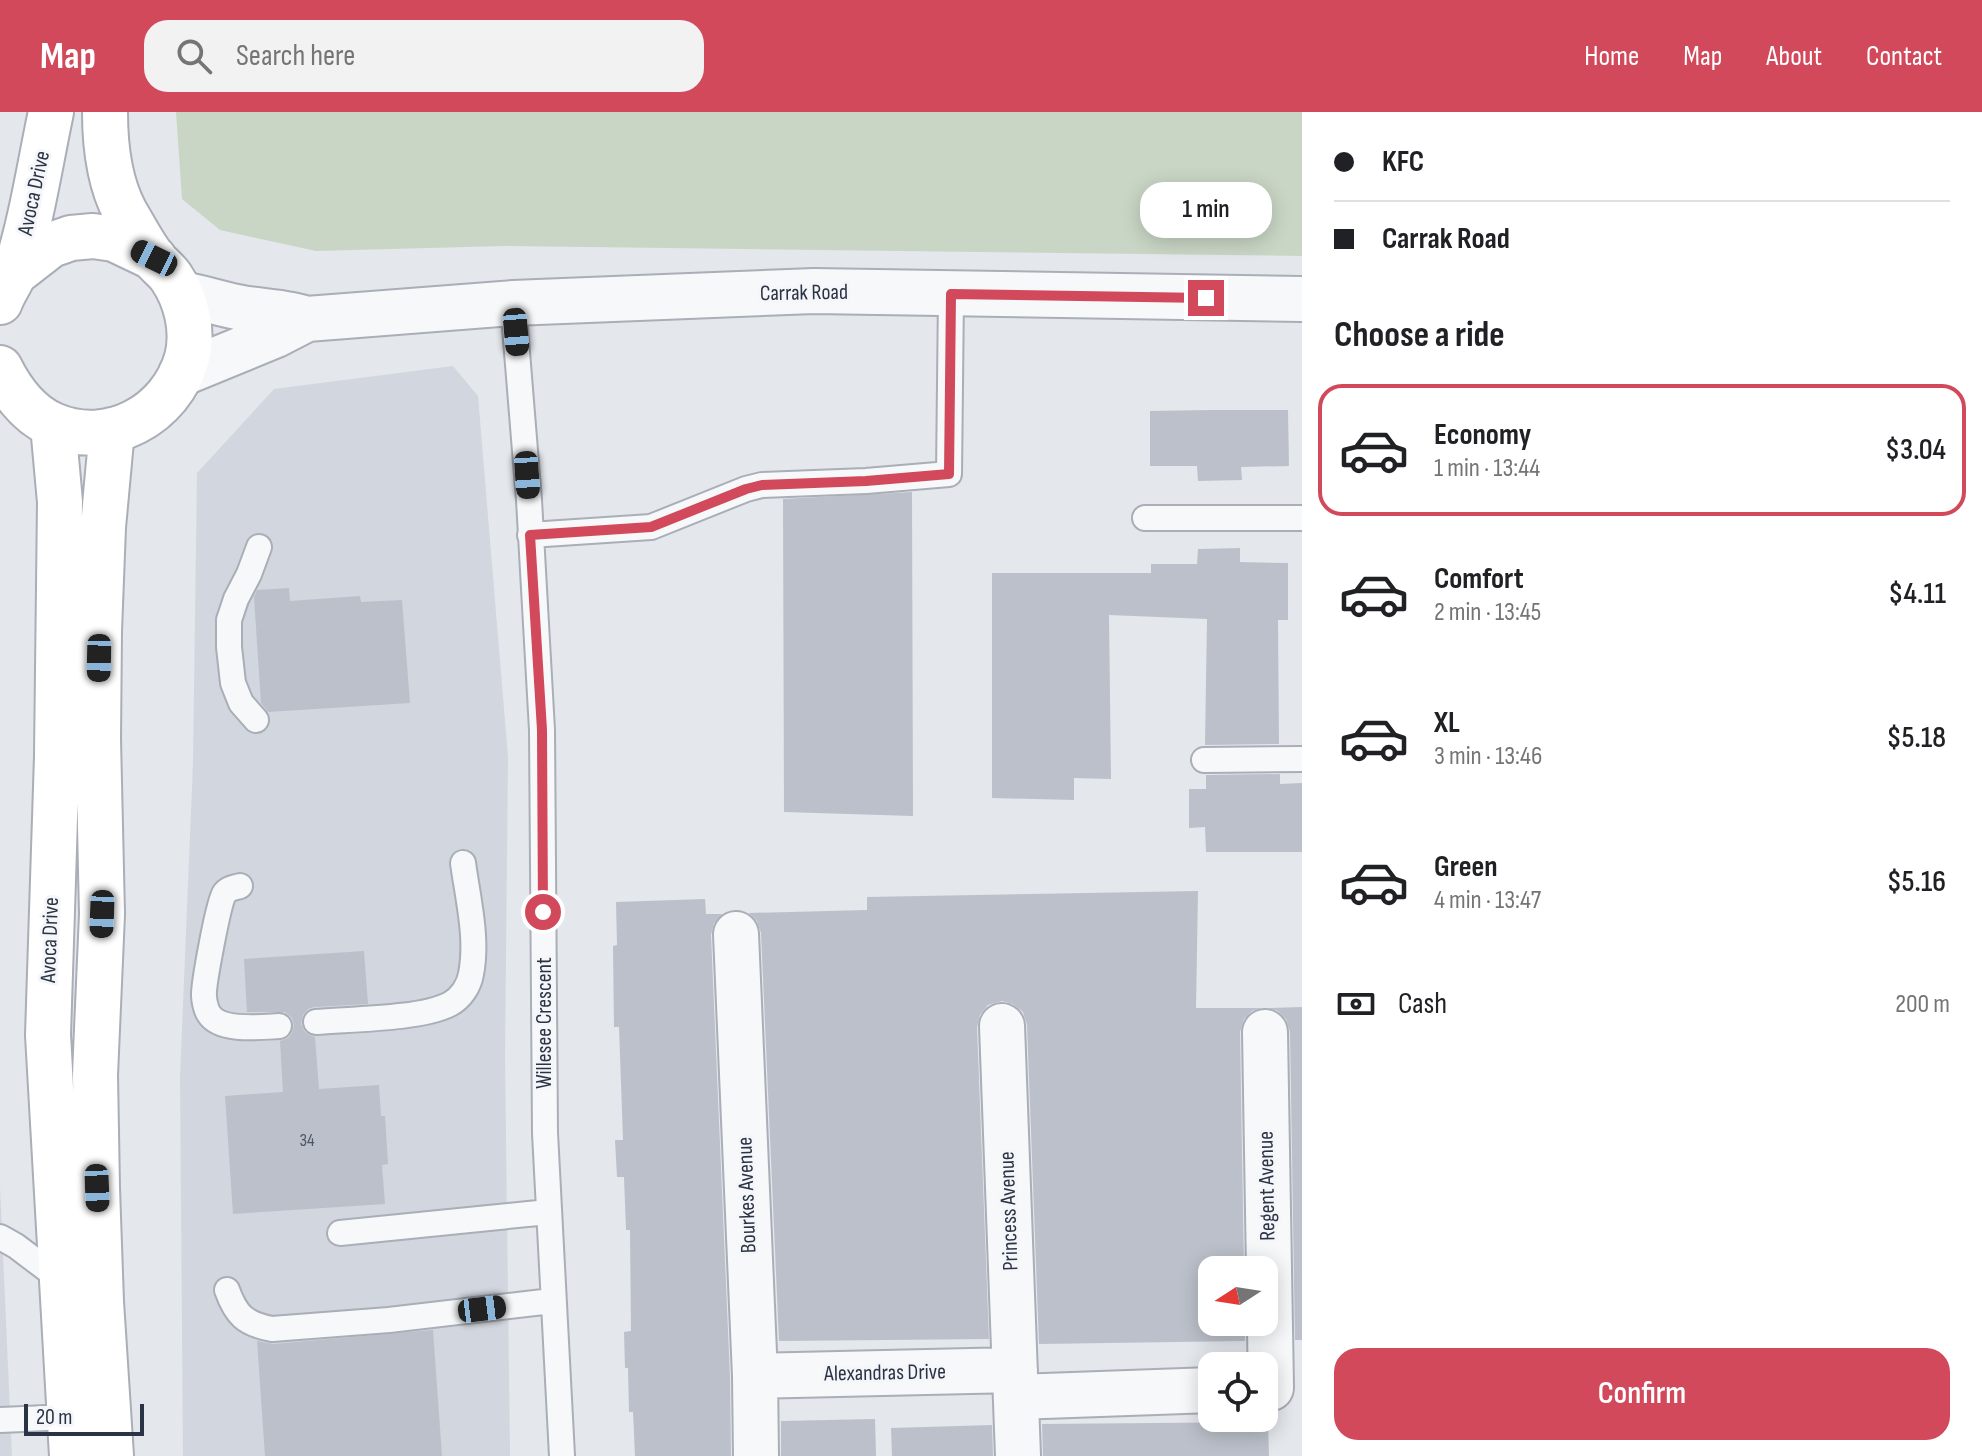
<!DOCTYPE html>
<html lang="en">
<head>
<meta charset="utf-8">
<style>
	body { margin:0; font-family:"Sofia Sans Condensed",sans-serif; background:#f2f2f2; color:#202124; height:100vh; display:flex; flex-direction:column; font-size:30px; white-space:nowrap }
	* { box-sizing:border-box; margin:0 }
	p { font-size:26px; color:#757577 }
	.icon { flex:none; width:44px; height:44px; fill:none; stroke:currentColor; stroke-width:2; stroke-linecap:round; stroke-linejoin:round }
	.map { position:relative; flex:1; overflow:hidden }
	.side { display:flex; flex-direction:column; background:#fff; width:680px }
	.side>* { flex:none }
	.hud { display:grid; align-content:center; height:176px; padding:0 32px; background:#fff }
	.needle { width:52px; rotate:258deg }
	.controls { position:absolute; left:1198px; top:1144px; display:grid; gap:16px }
	.controls a { display:grid; place-items:center; width:80px; height:80px; border-radius:16px; background:#fff; box-shadow:0 4px 20px #0003; font-size:40px }
	.scale { position:absolute; left:24px; bottom:20px; width:120px; box-sizing:border-box; padding-left:8px; border:4px solid #2b3445; border-top:0; font-size:22px; line-height:28px; white-space:nowrap; color:#2b3445; -webkit-text-stroke:6px #f4f6f9; paint-order:stroke }
	.end { position:absolute; width:36px; height:36px; margin:-18px; border:10px solid #d1495b; background:#fff; box-shadow:0 0 0 4px #fff }
	.from { border-radius:50% }
	.bubble { position:absolute; height:56px; border-radius:24px; background:#fff; box-shadow:0 4px 20px #0003; font-size:26px; font-weight:600; line-height:56px; text-align:center }
	.car { position:absolute; width:24px; height:48px; margin:-24px -12px; border-radius:10px; box-shadow:0 0 6px 2px #0007; background:linear-gradient(#222 24%,#8ab4d8 0 40%,#222 0 76%,#8ab4d8 0 86%,#222 0) }
	.hud b { display:flex; align-items:center; gap:28px; height:76px; font-size:30px }
	.hud b+b { border-top:2px solid #e0e0e0 }
	.hud i { width:20px; height:20px; background:#202124 }
	ul { padding:0; list-style:none }
	li { display:flex; align-items:center; gap:24px; height:132px; margin:0 16px 12px; padding:0 16px; border:4px solid transparent; border-radius:24px }
	li div { flex:1 }
	li b { display:block; font-size:30px }
	li em { font-style:normal; font-weight:600 }
	li.on { border-color:#d1495b }
	li>.icon { width:72px; height:72px; stroke-width:1.5 }
	h2 { padding:0 32px; font-size:36px; line-height:96px }
	.pay { display:flex; align-items:center; gap:20px; height:88px; padding:0 32px; font-size:30px }
	.pay p { margin-inline-start:auto }
	.primary-button { display:flex; gap:16px; margin-top:auto; padding:16px 32px }
	.primary-button a { flex:1; height:92px; border-radius:24px; background:#d1495b; color:#fff; font-size:32px; font-weight:600; line-height:92px; text-align:center }
	header { display:flex; align-items:center; gap:48px; box-sizing:border-box; height:112px; padding:0 40px; background:#d1495b; color:#fff }
	header strong { font-size:38px }
	nav { display:flex; gap:44px; margin-inline-start:auto; font-size:28px }
	.search { width:560px; height:72px; background:#f2f2f2; display:flex; align-items:center; gap:20px; box-sizing:border-box; padding:0 28px; border-radius:24px; color:#757577; font-size:30px }
	main { display:flex; flex:1; min-height:0 }
	.map>svg:first-child { display:block }
	.built { fill:#d2d6de }
	.green { fill:#c9d6c5 }
	.building { fill:#bbc0ca }
	.lines { fill:none; stroke-linecap:round; stroke-linejoin:round }
	.lane-casing { stroke:#a9aeb7; stroke-width:28 }
	.street-casing { stroke:#a9aeb7; stroke-width:48 }
	.secondary-casing { stroke:#a9aeb7; stroke-width:48 }
	.lane { stroke:#f7f8fa; stroke-width:24 }
	.street { stroke:#f7f8fa; stroke-width:44 }
	.secondary { stroke:#fff; stroke-width:44 }
	.route { stroke:#d1495b; stroke-width:10 }
	.labels { text-anchor:middle; dominant-baseline:central; stroke-width:6; stroke-linejoin:round; paint-order:stroke }
	.number-label { font-size:18px; fill:#4f5766 }
	.street-label { font-size:22px; fill:#2b3445; stroke:#f4f6f9 }
</style>
</head>
<body>
<header>
<strong>Map</strong>
<div class="search"><svg class="icon" aria-label="search" viewBox="0 0 24 24"><circle cx="10" cy="10" r="6"/><path d="M15 15l6 6"/></svg>Search here</div>
<nav><a>Home</a><a>Map</a><a>About</a><a>Contact</a></nav>
</header>
<main>
<div class="map">
<svg width="1302" height="1344" viewBox="0 0 1302 1344">
	<rect width="100%" height="100%" fill="#e4e7ec"/>
	<!-- built -->
	<path class="built" d="M453 254 478 284 508 645 505 945 510 1344H183L180 965 193 651 197 361 274 277Z
		M0 1075 12 1344H0Z"/>
	<!-- green -->
	<path class="green" d="M176 0H1302V144L504 134 316 139 220 118 182 87Z"/>
	<!-- building -->
	<path class="building" d="M1210 298H1288L1289 354 1241 355 1242 368 1198 369 1197 354H1150V299Z
		M912 380 913 704 784 700 783 387Z
		M1240 436V450L1288 451V508H1278L1279 632 1205 633 1207 507 1109 503 1111 667 1074 666V688L992 686V461H1151V452H1197L1198 437Z
		M289 476 290 489 360 484 361 490 402 488 410 591 268 600 261 591 254 485 257 478Z
		M1280 662V672L1302 671V740H1206L1205 715 1189 716V677H1206V663Z
		M1198 779 1196 896H1261L1252 899 1244 907 1240 920 1244 1158H1212V1210H1245V1229L1039 1232 1027 913 1023 900 1013 892 1002 889 988 893 980 903 977 915 989 1227 779 1229 761 821 757 809 749 801 867 798V785Z
		M705 787 706 802H722L714 811 711 823 730 1265 731 1344H635L633 1300H629L628 1256H625L624 1220 631 1219 630 1118H626L624 1065H617L615 1028H623L619 915H614L613 834 617 833 616 790Z
		M364 839 368 892 314 895 308 897 303 903 301 912 304 919 309 923 315 925 319 977 379 973 381 1004H385L388 1052 382 1053 385 1092 233 1102 225 984 283 980 280 929 288 926 292 921 294 914 292 906 285 900H247L244 847Z
		M1302 895V1228H1295L1290 920 1286 907 1278 899 1268 896Z
		M433 1218 442 1344H265L257 1229 273 1232Z
		M875 1307 876 1344H781V1309Z
		M1268 1310 1269 1344H1043L1042 1312Z
		M992 1313 993 1344H892L891 1316Z"/>
	<g class="lines">
		<!-- lane casing -->
		<g class="lane-casing">
			<path id="lane" d="M513 191 529 388 542 618 545 1021 562 1344
				M1145 406H1302
				M530 423 651 415 746 377 762 373 866 369 949 362 951 182
				M256 608 241 591 233 571 229 535V508L236 487 249 462 259 435
				M1204 648 1302 647
				M240 774C234 776 228 776 224 782 219 788 203 874 204 884 204 888 206 898 209 902 220 920 261 915 279 914
				M316 910C350 907 422 907 450 892 461 886 469 874 471 862 478 827 468 787 463 751
				M340 1121 548 1100
				M0 1125 16 1134 61 1168
				M227 1178C236 1203 245 1212 272 1217L389 1208 552 1189
				M0 1308 70 1305"/>
		</g>
		<!-- street casing -->
		<g class="street-casing">
			<path id="street" d="M181 182C200 185 218 191 237 195 260 200 285 199 307 207L513 191 814 179 1302 187
				M181 262 276 223 307 207
				M736 822 755 1264 756 1344
				M1002 914 1018 1344
				M1265 920 1271 1276
				M755 1264 1015 1258
				M1016 1285 1212 1278"/>
		</g>
		<!-- secondary casing -->
		<g class="secondary-casing">
			<path id="secondary" d="M15 161 51 133 71 126 93 124 114 127 154 146
				M0 190C4 178 12 169 16 157 32 106 40 52 51 0
				M0 256C12 280 28 302 53 313 109 337 171 303 187 246 194 218 186 187 171 165 166 158 159 153 154 147 143 133 134 115 125 100 109 70 105 34 105 0
				M53 313 60 390 57 644 48 923 72 1344
				M111 1344 101 1190 97 1076 95 963 102 802 98 627 99 519 103 415 112 318"/>
		</g>
		<!-- lane -->
		<use href="#lane" class="lane"/>
		<!-- street -->
		<use href="#street" class="street"/>
		<!-- secondary -->
		<use href="#secondary" class="secondary"/>
	</g>
	<g class="lines">
		<!-- route -->
		<path class="route" d="M543 800 542 618 530 423 651 415 746 377 762 373 866 369 949 362 951 182 1206 186"/>
	</g>
	<g class="labels">
		<!-- number labels -->
		<g class="number-label">
			<text x="307" y="1028">34</text>
		</g>
		<!-- street labels -->
		<g class="street-label">
			<text transform="translate(34 81) rotate(-78)">Avoca Drive</text>
			<text transform="translate(804 181) rotate(-1)">Carrak Road</text>
			<text transform="translate(50 828) rotate(-88)">Avoca Drive</text>
			<text transform="translate(544 911) rotate(-90)">Willesee Crescent</text>
			<text transform="translate(1267 1074) rotate(-91)">Regent Avenue</text>
			<text transform="translate(747 1083) rotate(-92)">Bourkes Avenue</text>
			<text transform="translate(1009 1099) rotate(-92)">Princess Avenue</text>
			<text transform="translate(885 1261) rotate(-1)">Alexandras Drive</text>
		</g>
	</g>
</svg>
<div class="controls">
<a><svg class="needle" viewBox="-14 -14 28 28"><path d="M0-13l5 13h-10z" fill="#e53935"/><path d="M0 13l5-13h-10z" fill="#757577"/></svg></a>
<a><svg class="icon" aria-label="locate" viewBox="0 0 24 24"><circle cx="12" cy="12" r="6"/><path d="M12 2v4M12 18v4M2 12h4M18 12h4"/></svg></a>
</div>
<div class="scale">20 m</div>
<i class="end from" style="left:543px;top:800px"></i>
<i class="end" style="left:1206px;top:186px"></i>
<div class="bubble" style="left:1140px;top:70px;width:132px">1 min</div>
<i class="car" style="left:154px;top:146px;rotate:296deg"></i>
<i class="car" style="left:516px;top:220px;rotate:175deg"></i>
<i class="car" style="left:527px;top:363px;rotate:176deg"></i>
<i class="car" style="left:99px;top:546px;rotate:181deg"></i>
<i class="car" style="left:102px;top:802px;rotate:182deg"></i>
<i class="car" style="left:97px;top:1076px;rotate:178deg"></i>
<i class="car" style="left:482px;top:1197px;rotate:83deg"></i>
</div>
<section class="side">
<div class="hud">
<b><i class="from"></i>KFC</b>
<b><i></i>Carrak Road</b>
</div>
<h2>Choose a ride</h2>
<ul>
<li class="on"><svg class="icon" aria-label="car" viewBox="0 0 24 24"><path d="M5 17H2v-5l4-1 3-4h7l3 4 3 1v5h-3M9 17h6M6 11h13"/><circle cx="7" cy="17" r="2"/><circle cx="17" cy="17" r="2"/></svg><div><b>Economy</b><p>1 min · 13:44</p></div><em>$3.04</em></li>
<li><svg class="icon" aria-label="car" viewBox="0 0 24 24"><path d="M5 17H2v-5l4-1 3-4h7l3 4 3 1v5h-3M9 17h6M6 11h13"/><circle cx="7" cy="17" r="2"/><circle cx="17" cy="17" r="2"/></svg><div><b>Comfort</b><p>2 min · 13:45</p></div><em>$4.11</em></li>
<li><svg class="icon" aria-label="car" viewBox="0 0 24 24"><path d="M5 17H2v-5l4-1 3-4h7l3 4 3 1v5h-3M9 17h6M6 11h13"/><circle cx="7" cy="17" r="2"/><circle cx="17" cy="17" r="2"/></svg><div><b>XL</b><p>3 min · 13:46</p></div><em>$5.18</em></li>
<li><svg class="icon" aria-label="car" viewBox="0 0 24 24"><path d="M5 17H2v-5l4-1 3-4h7l3 4 3 1v5h-3M9 17h6M6 11h13"/><circle cx="7" cy="17" r="2"/><circle cx="17" cy="17" r="2"/></svg><div><b>Green</b><p>4 min · 13:47</p></div><em>$5.16</em></li>
</ul>
<div class="pay"><svg class="icon" aria-label="cash" viewBox="0 0 24 24"><path d="M3 7h18v10H3z"/><circle cx="12" cy="12" r="2"/></svg>Cash<p>200 m</p></div>
<div class="primary-button"><a>Confirm</a></div>
</section>
</main>
</body>
</html>
